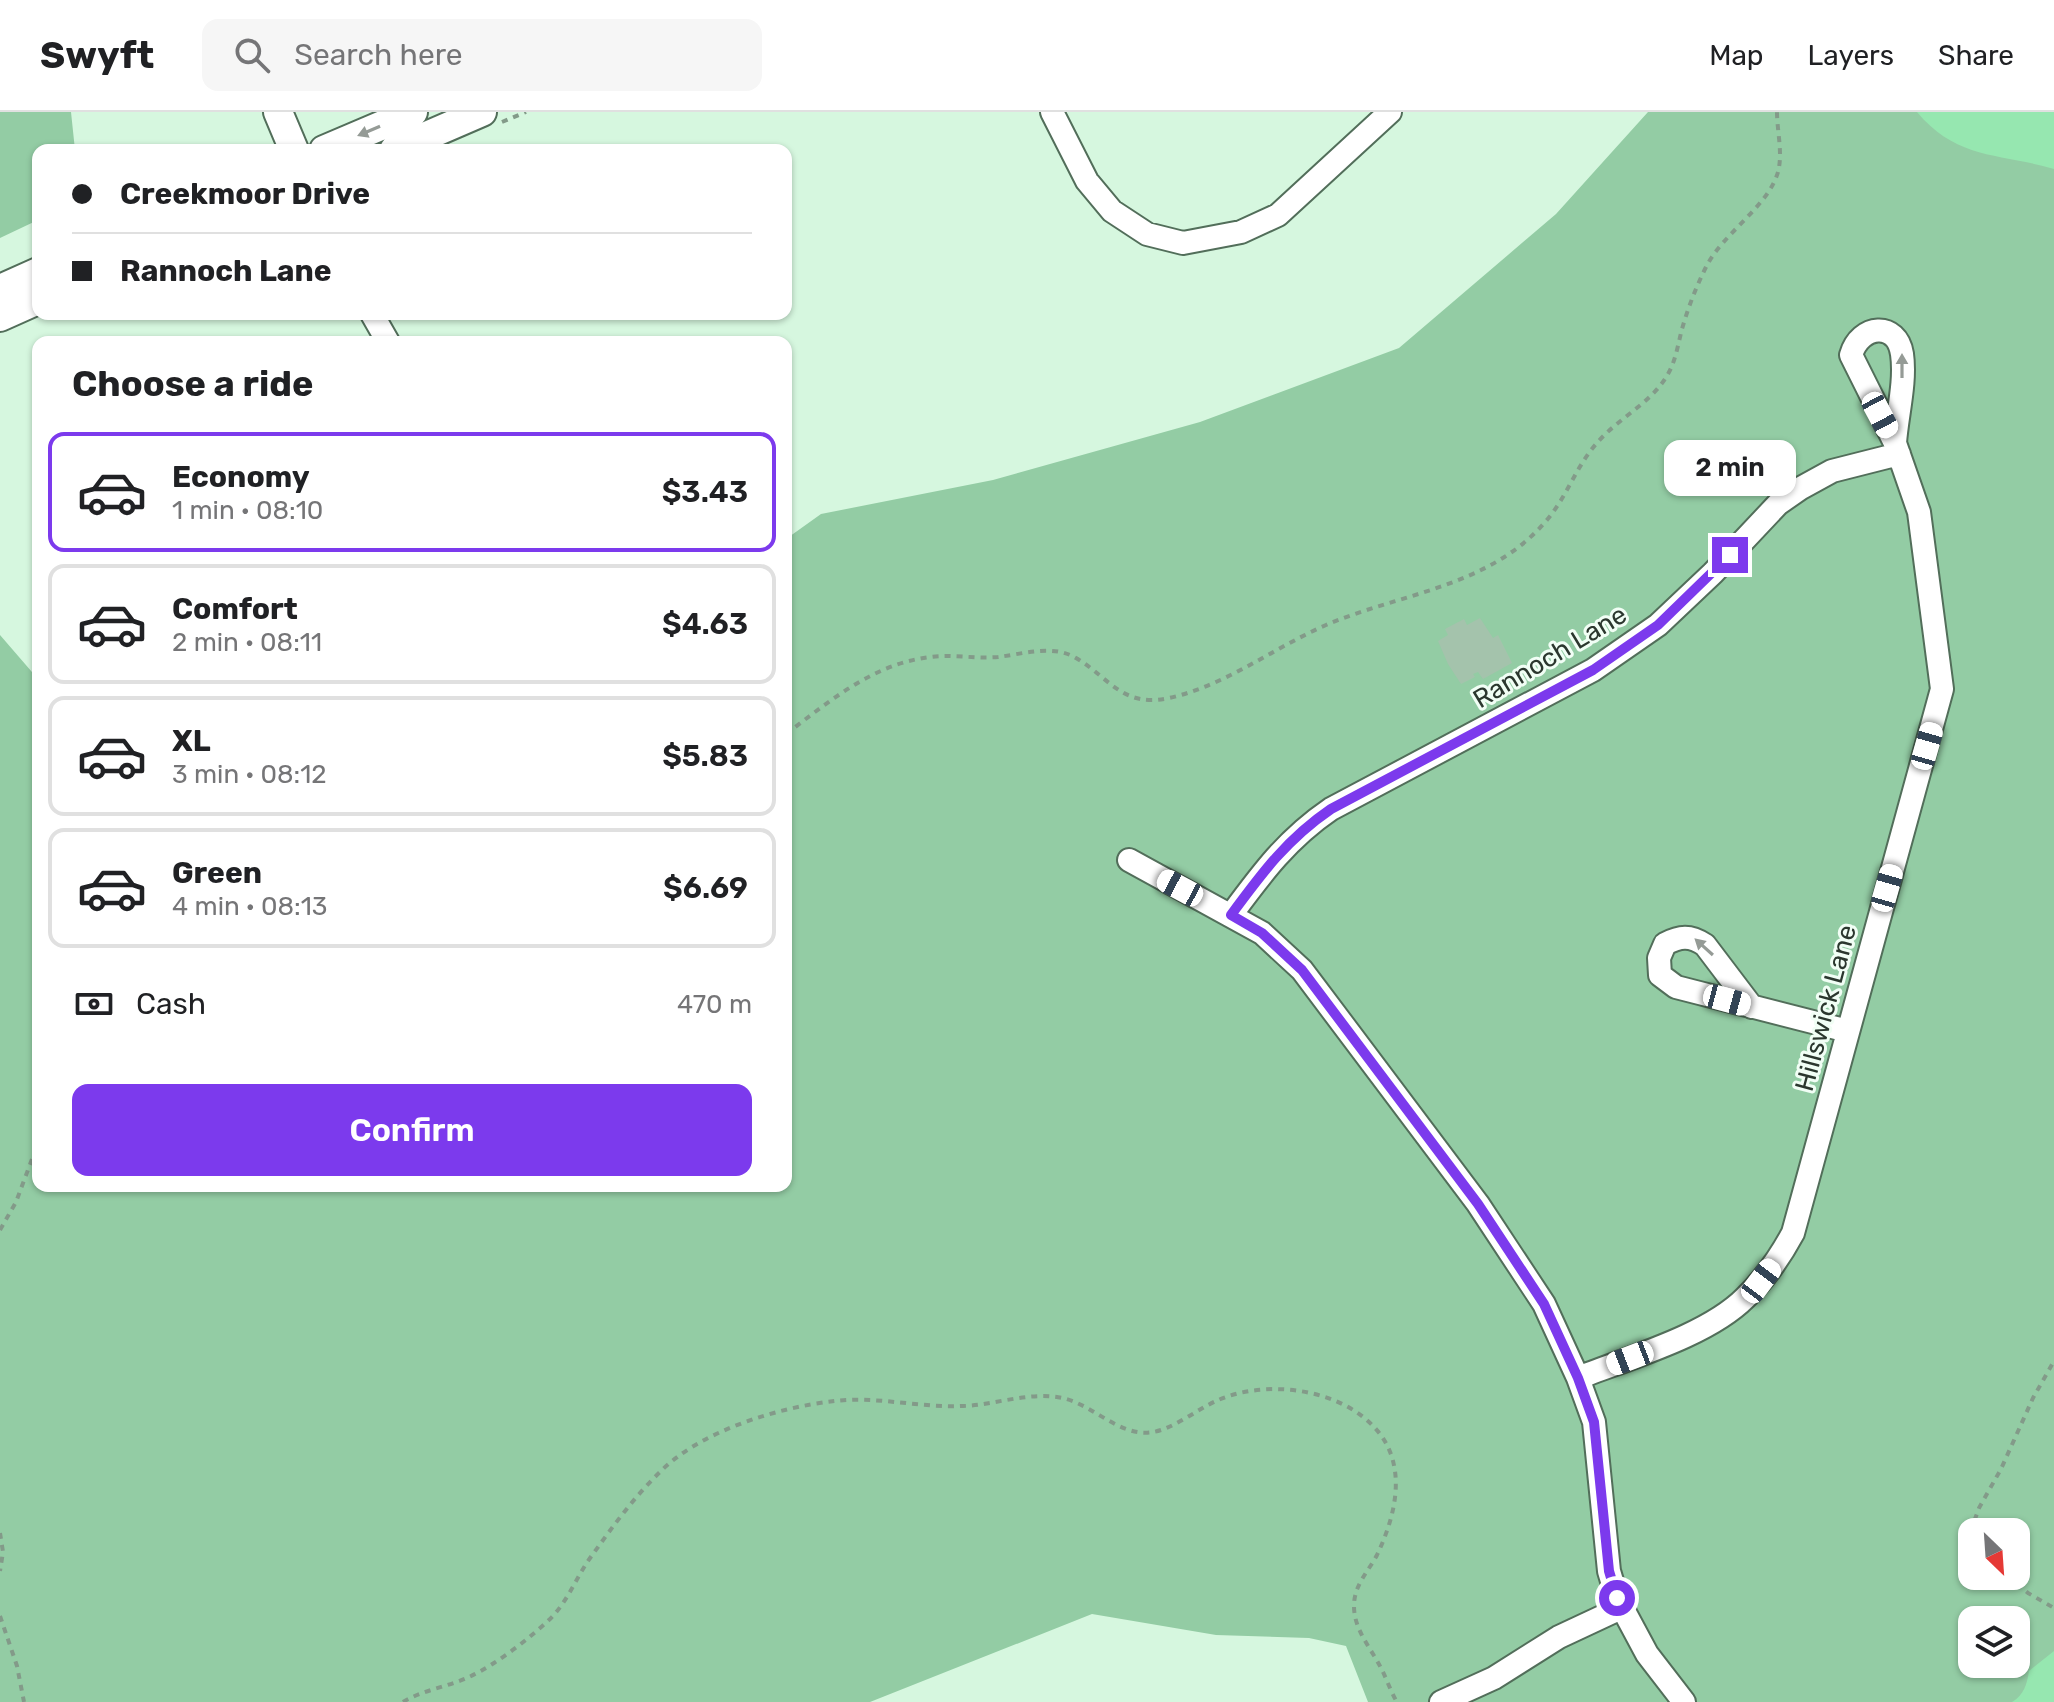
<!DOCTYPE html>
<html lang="en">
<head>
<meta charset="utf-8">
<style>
	body { margin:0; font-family:Rubik,sans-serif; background:#f6f6f6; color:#202124; height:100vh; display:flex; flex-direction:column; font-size:30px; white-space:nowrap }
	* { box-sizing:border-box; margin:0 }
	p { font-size:26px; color:#757577 }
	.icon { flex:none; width:44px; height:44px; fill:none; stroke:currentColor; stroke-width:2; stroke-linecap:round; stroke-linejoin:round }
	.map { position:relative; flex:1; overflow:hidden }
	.panel { position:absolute; left:32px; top:224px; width:760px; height:856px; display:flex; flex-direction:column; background:#fff; border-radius:16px; box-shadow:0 2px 6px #0004 }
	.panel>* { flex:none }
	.top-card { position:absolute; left:32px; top:32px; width:760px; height:176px; border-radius:16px; box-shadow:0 2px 6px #0004; display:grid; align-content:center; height:176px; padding:0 40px; background:#fff }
	.needle { width:52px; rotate:155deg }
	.tools { position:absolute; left:1958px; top:1406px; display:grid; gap:16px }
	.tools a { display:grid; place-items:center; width:72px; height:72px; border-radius:16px; background:#fff; box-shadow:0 2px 6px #0004; font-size:40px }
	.end { position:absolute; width:36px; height:36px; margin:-18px; border:10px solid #7c3aed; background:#fff; box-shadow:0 0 0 4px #fff }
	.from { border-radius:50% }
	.bubble { position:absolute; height:56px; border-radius:16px; background:#fff; box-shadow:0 2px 6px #0004; font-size:26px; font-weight:600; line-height:56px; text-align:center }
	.car { position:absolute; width:24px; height:48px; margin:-24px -12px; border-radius:10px; box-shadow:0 0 6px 2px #0007; background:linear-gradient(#fff 24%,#345 0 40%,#fff 0 76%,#345 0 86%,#fff 0) }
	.top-card b { display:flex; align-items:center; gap:28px; height:76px; font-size:30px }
	.top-card b+b { border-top:2px solid #e0e0e0 }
	.top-card i { width:20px; height:20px; background:#202124 }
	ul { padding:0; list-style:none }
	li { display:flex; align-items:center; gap:24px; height:120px; margin:0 16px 12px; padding:0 24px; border:4px solid #e0e0e0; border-radius:16px }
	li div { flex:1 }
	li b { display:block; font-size:30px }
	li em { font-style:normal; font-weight:600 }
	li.current { border-color:#7c3aed }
	li>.icon { width:72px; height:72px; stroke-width:1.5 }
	h2 { padding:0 40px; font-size:36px; line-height:96px }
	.pay { display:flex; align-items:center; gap:20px; height:88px; padding:0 40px; font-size:30px }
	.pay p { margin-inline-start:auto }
	.action { display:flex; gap:16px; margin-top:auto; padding:16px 40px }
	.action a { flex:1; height:92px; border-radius:16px; background:#7c3aed; color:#fff; font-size:32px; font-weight:600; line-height:92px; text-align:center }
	header { display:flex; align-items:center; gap:48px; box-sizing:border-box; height:112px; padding:0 40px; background:#fff; border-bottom:2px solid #e0e0e0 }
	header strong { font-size:38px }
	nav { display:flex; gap:44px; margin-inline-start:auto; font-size:28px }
	.search { width:560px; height:72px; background:#f6f6f6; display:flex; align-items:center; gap:20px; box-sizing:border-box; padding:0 28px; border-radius:16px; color:#757577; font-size:30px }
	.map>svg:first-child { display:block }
	.green { fill:#93cca4; fill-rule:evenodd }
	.water { fill:#96e7b0 }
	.building { fill:#a4c3ac }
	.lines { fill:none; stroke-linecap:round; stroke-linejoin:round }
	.minor-casing { stroke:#526e5a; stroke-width:26 }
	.tertiary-casing { stroke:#526e5a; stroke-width:32 }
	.path { stroke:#839a89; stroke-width:4; stroke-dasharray:6 6; stroke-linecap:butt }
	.minor { stroke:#fff; stroke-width:22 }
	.tertiary { stroke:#fff; stroke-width:28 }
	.oneway { fill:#959b96 }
	.route { stroke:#7c3aed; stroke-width:10 }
	.labels { text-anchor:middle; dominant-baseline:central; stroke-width:6; stroke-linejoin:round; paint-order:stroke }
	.street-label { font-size:26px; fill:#2b372e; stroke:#f1fef5 }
</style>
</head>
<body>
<header>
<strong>Swyft</strong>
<div class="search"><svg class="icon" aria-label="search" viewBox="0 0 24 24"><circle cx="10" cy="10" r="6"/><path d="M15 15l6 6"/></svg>Search here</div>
<nav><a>Map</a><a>Layers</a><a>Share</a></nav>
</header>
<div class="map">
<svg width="2054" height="1590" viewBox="0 0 2054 1590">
	<rect width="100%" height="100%" fill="#d6f7df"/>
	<!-- green -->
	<path class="green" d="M0 0H71L75 38H38V108L0 126Z
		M1648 0H2054V1590H1368L1346 1534 1309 1526 1216 1523 1092 1502 870 1590H0V523L38 567V1074H786V427L821 402 993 368 1200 310 1399 236 1556 102ZM1972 1420H2016V1464H1972ZM1972 1508H2016V1552H1972Z"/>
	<!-- water -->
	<path class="water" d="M1917 0H2054V57C2000 41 1957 48 1917 0Z
		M2054 1539V1590H2012C2024 1583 2027 1572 2029 1559Z"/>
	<!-- building -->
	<path class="building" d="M1480 506 1493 526 1498 523 1512 551 1483 567 1478 560 1473 562 1475 565 1461 572 1448 552 1438 529 1448 523 1445 517 1464 507 1467 513Z"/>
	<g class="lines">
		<!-- minor casing -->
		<g class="minor-casing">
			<path id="minor" d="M1052 0 1087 69 1112 99 1147 122 1183 131 1241 120 1278 103 1390 0
				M372 202 388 230
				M1129 748 1262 821 1302 858 1478 1092 1544 1192 1578 1266 1594 1310 1609 1459 1617 1486 1647 1542 1684 1590
				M1231 803C1262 761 1287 727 1331 697L1593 558 1658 513 1713 461 1778 392 1801 376 1832 359 1899 342
				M1752 895 1705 833C1690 823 1680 824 1665 832L1659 846 1660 863 1676 875 1848 919
				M1578 1266C1628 1246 1707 1224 1745 1186 1765 1167 1780 1145 1793 1121L1942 577 1919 400 1895 331 1851 243C1860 212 1897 209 1902 242 1906 270 1897 303 1895 331
				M1441 1590 1494 1566 1559 1525 1621 1496"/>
		</g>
		<!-- tertiary casing -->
		<g class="tertiary-casing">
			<path id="tertiary" d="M278 0 294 38
				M324 38 413 0
				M394 38 482 0
				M0 177 38 160
				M0 205 38 188"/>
		</g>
		<!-- path -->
		<path class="path" d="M502 10 526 0
			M786 622C830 589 874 551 931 545 953 542 975 547 998 545 1023 542 1053 532 1076 546 1110 566 1122 596 1169 586 1227 573 1273 536 1326 513 1401 481 1490 475 1546 409 1567 385 1576 354 1597 331 1618 306 1652 291 1668 262 1676 248 1678 232 1682 217 1688 196 1696 175 1706 155 1723 121 1768 95 1778 60 1783 41 1777 19 1777 0
			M0 1118 16 1090 38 1031
			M1977 1420 1975 1407 1979 1396 2001 1357 2033 1286 2054 1249
			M0 1421 3 1440 0 1459
			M2008 1464 2028 1481 2054 1496
			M0 1504 17 1554 24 1590
			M403 1590C423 1578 447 1575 469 1565 495 1553 529 1527 550 1507 569 1488 577 1463 593 1442 613 1414 635 1384 660 1360 700 1319 779 1295 835 1289 878 1284 920 1296 963 1294 995 1293 1030 1279 1062 1286 1093 1292 1120 1326 1153 1320 1173 1317 1198 1297 1216 1289 1266 1266 1345 1276 1380 1322 1407 1358 1395 1405 1377 1443 1368 1460 1354 1473 1354 1494 1354 1519 1372 1537 1382 1558 1387 1568 1391 1580 1397 1590"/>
		<!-- minor -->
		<use href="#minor" class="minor"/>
		<!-- tertiary -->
		<use href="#tertiary" class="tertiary"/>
	</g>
	<!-- one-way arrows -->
	<defs><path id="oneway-solid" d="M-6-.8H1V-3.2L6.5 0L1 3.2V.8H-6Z" transform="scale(2)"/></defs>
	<g class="oneway">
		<use href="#oneway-solid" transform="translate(369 19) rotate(157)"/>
		<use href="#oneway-solid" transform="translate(1902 254) rotate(-90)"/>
		<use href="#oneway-solid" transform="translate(1704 835) rotate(-138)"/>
	</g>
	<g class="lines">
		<!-- route -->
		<path class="route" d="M1617 1486 1609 1459 1594 1310 1578 1266 1544 1192 1478 1092 1302 858 1262 821 1231 803C1262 761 1287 727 1331 697L1593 558 1658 513 1730 443"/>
	</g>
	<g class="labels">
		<!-- street labels -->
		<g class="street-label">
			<text transform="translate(1550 545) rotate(-31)">Rannoch Lane</text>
			<text transform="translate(1826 896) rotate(-75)">Hillswick Lane</text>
		</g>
	</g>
</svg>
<div class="tools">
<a><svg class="needle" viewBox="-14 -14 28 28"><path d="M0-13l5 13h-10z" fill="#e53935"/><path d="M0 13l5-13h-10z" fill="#757577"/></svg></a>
<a><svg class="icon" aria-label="layers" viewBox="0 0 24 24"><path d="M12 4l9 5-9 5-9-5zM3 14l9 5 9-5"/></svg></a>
</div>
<i class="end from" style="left:1617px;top:1486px"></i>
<i class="end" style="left:1730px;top:443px"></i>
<div class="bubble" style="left:1664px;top:328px;width:132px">2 min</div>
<i class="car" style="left:1880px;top:303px;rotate:152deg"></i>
<i class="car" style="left:1927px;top:634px;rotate:16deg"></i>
<i class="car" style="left:1180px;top:776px;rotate:298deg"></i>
<i class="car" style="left:1887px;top:776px;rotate:16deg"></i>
<i class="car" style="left:1727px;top:888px;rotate:105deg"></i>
<i class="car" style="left:1761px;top:1169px;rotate:37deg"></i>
<i class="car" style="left:1630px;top:1246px;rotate:249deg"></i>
<div class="top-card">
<b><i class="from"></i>Creekmoor Drive</b>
<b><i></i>Rannoch Lane</b>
</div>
<section class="panel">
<h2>Choose a ride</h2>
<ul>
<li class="current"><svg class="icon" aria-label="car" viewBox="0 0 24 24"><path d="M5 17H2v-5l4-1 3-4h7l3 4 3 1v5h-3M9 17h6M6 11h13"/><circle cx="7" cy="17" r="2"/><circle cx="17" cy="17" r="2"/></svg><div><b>Economy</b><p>1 min · 08:10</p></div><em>$3.43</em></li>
<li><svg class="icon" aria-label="car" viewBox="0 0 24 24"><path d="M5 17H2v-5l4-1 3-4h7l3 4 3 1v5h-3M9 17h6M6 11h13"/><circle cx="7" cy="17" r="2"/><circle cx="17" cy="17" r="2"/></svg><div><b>Comfort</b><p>2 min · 08:11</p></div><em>$4.63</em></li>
<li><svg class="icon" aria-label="car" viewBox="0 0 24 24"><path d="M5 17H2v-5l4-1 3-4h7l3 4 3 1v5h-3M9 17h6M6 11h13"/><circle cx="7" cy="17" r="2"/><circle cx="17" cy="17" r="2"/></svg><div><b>XL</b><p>3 min · 08:12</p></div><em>$5.83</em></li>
<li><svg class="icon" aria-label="car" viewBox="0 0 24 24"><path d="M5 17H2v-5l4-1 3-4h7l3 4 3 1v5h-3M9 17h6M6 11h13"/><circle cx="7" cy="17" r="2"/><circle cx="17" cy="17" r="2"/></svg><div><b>Green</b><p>4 min · 08:13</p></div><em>$6.69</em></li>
</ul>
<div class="pay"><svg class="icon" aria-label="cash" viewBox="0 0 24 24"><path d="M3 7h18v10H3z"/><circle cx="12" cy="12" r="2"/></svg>Cash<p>470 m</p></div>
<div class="action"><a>Confirm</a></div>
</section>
</div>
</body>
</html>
